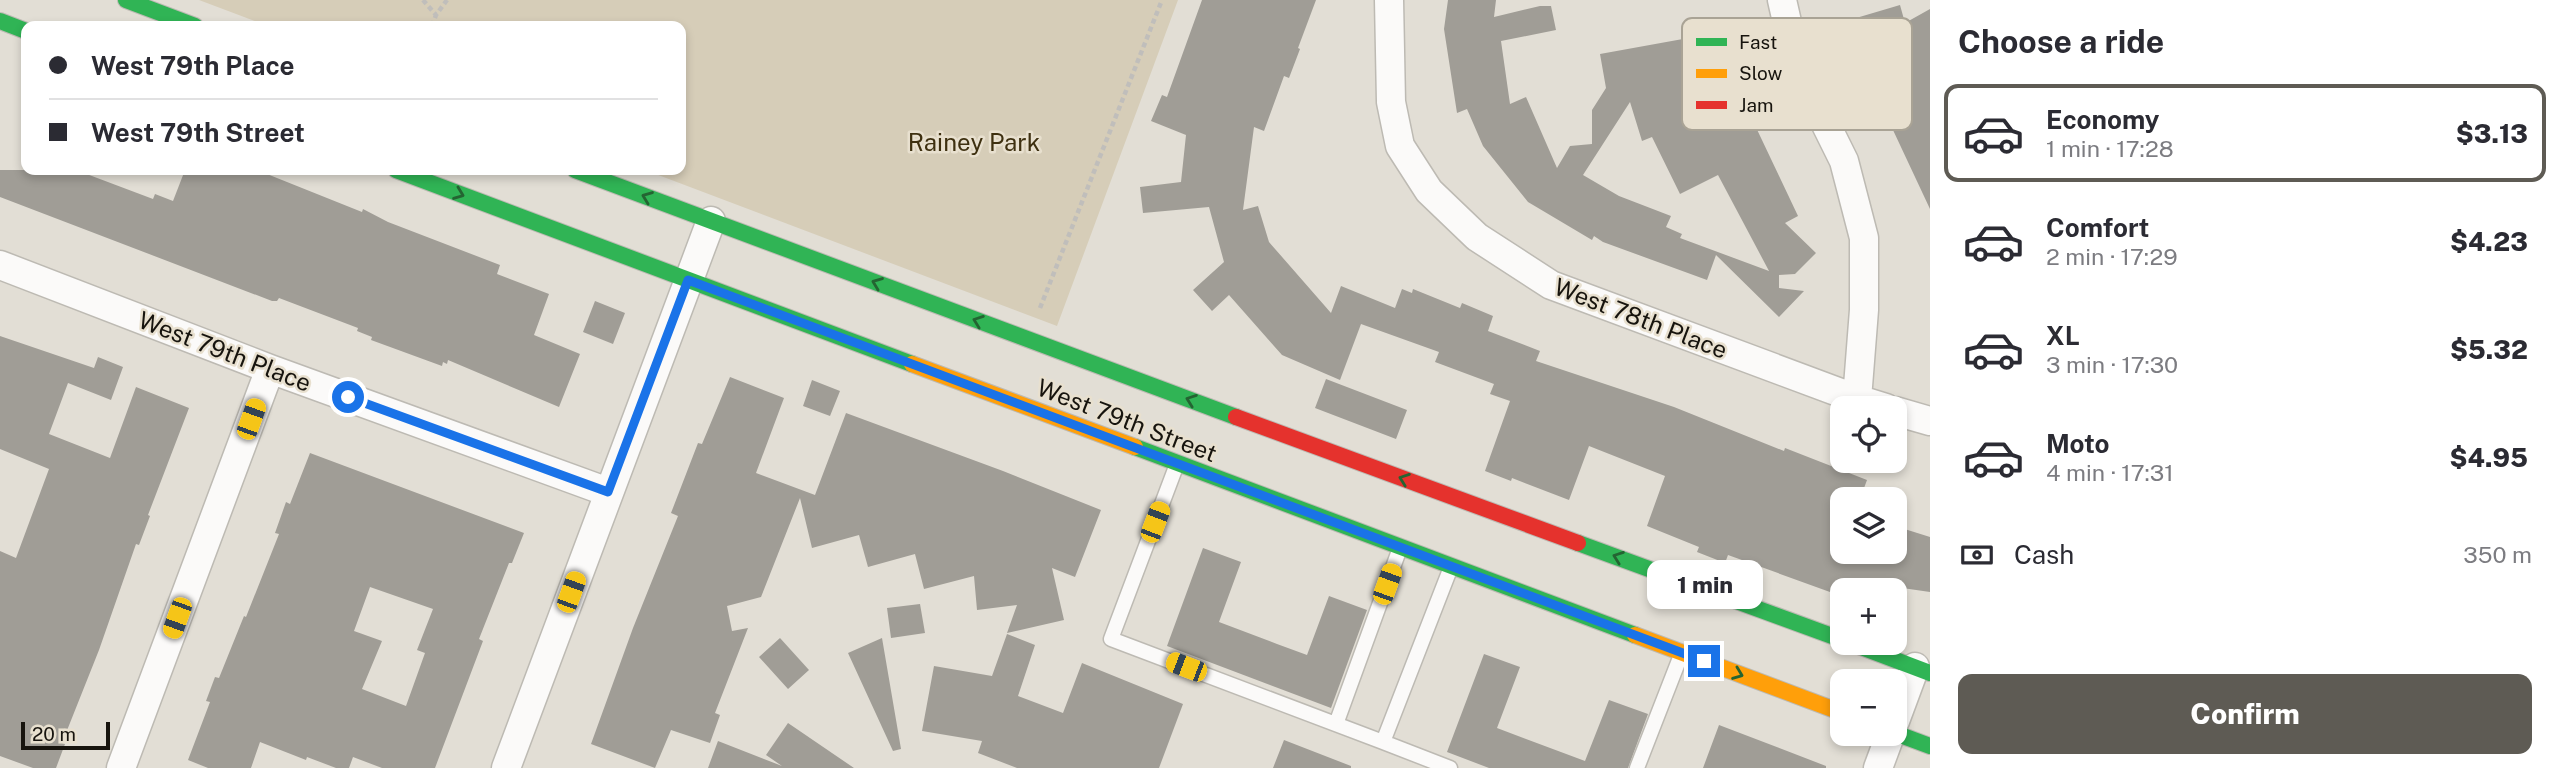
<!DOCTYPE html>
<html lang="en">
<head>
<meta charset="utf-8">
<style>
	body { margin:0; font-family:"Public Sans",sans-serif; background:#f2f2f3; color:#2b2b33; height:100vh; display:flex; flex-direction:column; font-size:26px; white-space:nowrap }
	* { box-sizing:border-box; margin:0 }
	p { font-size:23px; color:#7c7c81 }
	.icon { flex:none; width:38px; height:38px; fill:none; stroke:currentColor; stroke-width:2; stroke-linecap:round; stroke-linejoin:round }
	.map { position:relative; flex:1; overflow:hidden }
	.side { display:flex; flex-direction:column; background:#fff; width:630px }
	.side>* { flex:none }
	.guide { position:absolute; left:21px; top:21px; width:665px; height:154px; border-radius:14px; box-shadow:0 4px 10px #0003; display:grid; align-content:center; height:154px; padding:0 28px; background:#fff }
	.tools { position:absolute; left:1830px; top:396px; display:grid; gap:14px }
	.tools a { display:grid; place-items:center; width:77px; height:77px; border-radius:14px; background:#fff; box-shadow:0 4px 10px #0003; font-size:35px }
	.scale { position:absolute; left:21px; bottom:18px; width:89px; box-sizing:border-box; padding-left:7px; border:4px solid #17140e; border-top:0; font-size:19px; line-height:24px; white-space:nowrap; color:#17140e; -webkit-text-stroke:5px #e8e0cf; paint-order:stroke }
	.end { position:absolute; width:32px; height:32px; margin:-16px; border:9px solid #1a73e8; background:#fff; box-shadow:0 0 0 4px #fff }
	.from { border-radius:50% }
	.bubble { position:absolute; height:49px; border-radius:14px; background:#fff; box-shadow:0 4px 10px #0003; font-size:23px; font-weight:800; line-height:49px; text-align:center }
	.car { position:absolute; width:21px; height:42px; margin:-21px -10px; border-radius:9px; box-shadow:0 0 5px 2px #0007; background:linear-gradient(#f5c518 24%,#345 0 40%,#f5c518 0 76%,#345 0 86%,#f5c518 0) }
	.guide b { display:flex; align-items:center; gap:24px; height:66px; font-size:26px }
	.guide b+b { border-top:2px solid #e1e1e2 }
	.guide i { width:18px; height:18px; background:#2b2b33 }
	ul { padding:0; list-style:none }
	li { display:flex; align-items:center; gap:21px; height:98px; margin:0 14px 10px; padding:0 14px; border:4px solid transparent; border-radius:14px }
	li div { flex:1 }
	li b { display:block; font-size:26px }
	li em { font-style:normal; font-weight:800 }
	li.current { border-color:#5e5b54 }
	li>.icon { width:63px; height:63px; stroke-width:1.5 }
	h2 { padding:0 28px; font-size:32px; line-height:84px }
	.pay { display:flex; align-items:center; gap:18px; height:77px; padding:0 28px; font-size:26px }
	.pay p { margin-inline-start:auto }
	.action { display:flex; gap:14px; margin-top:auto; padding:14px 28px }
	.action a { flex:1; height:80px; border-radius:14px; background:#5e5b54; color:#fff; font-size:28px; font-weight:800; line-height:80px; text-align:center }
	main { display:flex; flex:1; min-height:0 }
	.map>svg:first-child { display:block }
	.park { fill:#d6cdb8 }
	.building { fill:#a09d96; fill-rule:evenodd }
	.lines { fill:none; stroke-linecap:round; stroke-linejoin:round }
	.lane-casing { stroke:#bdbab3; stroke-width:17 }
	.street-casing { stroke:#bdbab3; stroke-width:31 }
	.fast-casing { stroke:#bdbab3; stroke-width:18 }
	.slow-casing { stroke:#bdbab3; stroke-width:18 }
	.jam-casing { stroke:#bdbab3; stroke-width:18 }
	.path { stroke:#c0bebb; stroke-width:4.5; stroke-dasharray:5 3.5; stroke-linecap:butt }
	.lane { stroke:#fbfaf9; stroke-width:14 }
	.street { stroke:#fbfaf9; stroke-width:28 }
	.fast { stroke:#30b455; stroke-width:16 }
	.slow { stroke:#ff9f0a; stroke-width:16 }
	.jam { stroke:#e5322d; stroke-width:16 }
	.oneway { stroke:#246432 }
	.route { stroke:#1a73e8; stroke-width:9 }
	.labels { text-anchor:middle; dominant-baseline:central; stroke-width:5; stroke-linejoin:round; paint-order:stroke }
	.park-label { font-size:24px; fill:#3e3010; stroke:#e8e0cf }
	.street-label { font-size:24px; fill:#17140e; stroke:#e8e0cf }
	.key { fill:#e8e0cf; stroke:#a9a395; stroke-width:2 }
	.key-label { font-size:19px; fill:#17140e }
</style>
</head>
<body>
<main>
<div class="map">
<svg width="1930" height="768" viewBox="0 0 1930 768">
	<rect width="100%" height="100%" fill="#e2ded5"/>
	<!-- park -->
	<path class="park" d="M199 0H1178L1057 326 645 170H681V26H268Z"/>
	<!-- building -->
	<path class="building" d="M1202 0H1316L1298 48 1300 49 1289 78 1284 76 1264 131 1254 127 1243 210 1258 206 1269 242 1331 313 1341 286 1395 308 1402 289 1412 293 1413 289 1460 308 1462 303 1493 316 1488 331 1540 351 1536 361 1674 407 1784 451 1785 448 1867 480 1860 499H1843V553L1895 561V526L1930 537V592L1847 580 1841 596 1728 555 1725 563 1697 552 1699 547 1647 526 1665 476 1589 446 1569 500 1512 478 1511 481 1485 471 1510 401 1490 394 1494 384 1435 362 1439 352 1361 324 1340 380 1282 355 1229 295 1212 311 1193 290 1224 262 1209 207 1143 213 1140 187 1181 182 1186 135 1151 121 1162 95 1167 97Z
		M1448 0H1496L1494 17 1540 6H1551L1556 30 1501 41 1510 104 1526 97 1557 168 1570 146 1592 144V110L1606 88 1600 54 1716 33 1720 61 1727 59 1743 111 1746 109 1752 119 1798 216 1785 223 1816 253 1795 274 1779 275V288L1804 291 1779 317 1716 255 1707 280 1603 242 1594 236 1592 240 1528 202 1483 146 1467 109 1457 113 1444 29ZM1630 102 1642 141 1652 137 1680 194 1718 175 1769 271 1680 238 1682 234 1666 227 1671 216 1619 196 1583 175Z
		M1900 5 1905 23 1930 9V209L1878 98 1881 96 1858 52 1855 53 1846 21Z
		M0 170H76L153 199 155 194 173 201 185 170H257L362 212 363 209 388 222 500 265 497 274 549 294 534 335 580 354 559 407 448 360 447 364 443 362 442 366 371 340 372 337 357 331 358 328 279 298 277 301H272L0 197Z
		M595 301 625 313 613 344 583 332Z
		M0 336 94 368 98 357 123 367 111 400 68 383 49 434 110 458 136 387 189 408 148 515 150 516 139 545 136 544 99 650 62 743 65 744 56 768H33L0 756V551L16 558 49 469 0 449Z
		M730 377 784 398 756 473 815 495 846 413 1003 471 1101 510 1075 577 1052 568 1064 620 1007 633 1017 605 977 610 974 576 924 589 915 554 868 567 859 535 812 548 800 498 761 597 727 606 732 631 748 628 715 713 720 715 710 743 671 730 655 768 591 744 633 628 678 516 671 513 698 443 702 444Z
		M1326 379 1407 410 1396 439 1315 408Z
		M812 380 840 391 830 416 803 406Z
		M310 453 524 533 512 563H509L479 639 483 641 435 768H382L353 757 349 768H336L307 757 306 760 260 742 251 768H208L188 760 210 702 206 701 215 677 219 678 244 616 246 617 279 534 275 533 286 502 290 504ZM370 587 433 609 417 650 425 653 406 706 362 689 382 641 354 631Z
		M1203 548 1241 562 1219 622 1277 644 1307 655 1329 596 1367 610 1331 708 1167 646Z
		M920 604 925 633 891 638 887 608Z
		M1007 634 1035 645 1018 696 1063 713 1082 663 1183 704 1159 768H1017L978 753 982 741 922 731 934 666 992 676Z
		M780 638 809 670 788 689 759 657Z
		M882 638 901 749 893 751 848 653Z
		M1484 654 1520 667 1497 728 1585 761 1609 700 1648 714 1628 768H1489L1447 752Z
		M788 723 854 768H708L718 741 782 766 766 755Z
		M1719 725 1826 766V768H1703Z
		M1284 740 1351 766V768H1273Z"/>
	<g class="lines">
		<!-- lane casing -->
		<g class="lane-casing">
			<path id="lane" d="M1177 464 1111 639 1383 742
				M1336 724 1400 548
				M1450 768 1383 742 1451 567
				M1637 768 1681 655"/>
		</g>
		<!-- street casing -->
		<g class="street-casing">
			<path id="street" d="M1389 0 1391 102 1400 146 1429 191 1477 237 1551 285 1857 399 1886 408
				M1782 0 1797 66 1844 161 1864 238V310L1857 399
				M0 265 270 369 608 492
				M1895 411 1930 421
				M1895 721 1915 667
				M121 768 270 369
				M506 768 711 221
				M1878 768 1891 733"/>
		</g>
		<!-- fast casing -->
		<g class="fast-casing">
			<path id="fast" d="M126 0 195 26
				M0 21 26 31
				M396 170 912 364
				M575 170 1236 417
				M1135 447 1635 635
				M1578 543 1843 640
				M1848 642 1930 673
				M1895 733 1930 746"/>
		</g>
		<!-- slow casing -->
		<g class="slow-casing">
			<path id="slow" d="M912 364 1135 447
				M1635 635 1843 713"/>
		</g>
		<!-- jam casing -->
		<g class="jam-casing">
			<path id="jam" d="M1236 417 1578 543"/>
		</g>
		<!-- path -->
		<path class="path" d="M423 0 436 15
			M432 26 436 15 447 0
			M1040 308 1162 0"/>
		<!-- lane -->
		<use href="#lane" class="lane"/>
		<!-- street -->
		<use href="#street" class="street"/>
		<!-- fast -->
		<use href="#fast" class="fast"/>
		<!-- slow -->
		<use href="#slow" class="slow"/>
		<!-- jam -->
		<use href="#jam" class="jam"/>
	</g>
	<!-- one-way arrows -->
	<defs><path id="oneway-chevron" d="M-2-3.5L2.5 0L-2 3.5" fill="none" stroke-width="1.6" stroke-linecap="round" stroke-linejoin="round" transform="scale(1.75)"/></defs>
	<g class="oneway">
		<use href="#oneway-chevron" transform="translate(459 194) rotate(21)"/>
		<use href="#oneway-chevron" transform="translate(647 197) rotate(-159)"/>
		<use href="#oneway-chevron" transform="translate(877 283) rotate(-159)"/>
		<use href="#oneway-chevron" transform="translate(978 321) rotate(-160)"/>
		<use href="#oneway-chevron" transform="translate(1191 400) rotate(-160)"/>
		<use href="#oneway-chevron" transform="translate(1404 479) rotate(-160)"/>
		<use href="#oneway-chevron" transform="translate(1618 557) rotate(-160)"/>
		<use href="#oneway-chevron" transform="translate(1738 674) rotate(21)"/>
	</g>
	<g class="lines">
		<!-- route -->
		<path class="route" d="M348 397 608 492 688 280 1704 661"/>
	</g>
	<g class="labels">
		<!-- park labels -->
		<g class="park-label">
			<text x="974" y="142">Rainey Park</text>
		</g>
		<!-- street labels -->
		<g class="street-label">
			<text transform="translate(1641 318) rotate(21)">West 78th Place</text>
			<text transform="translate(225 351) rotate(21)">West 79th Place</text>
			<text transform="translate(1127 420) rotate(21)">West 79th Street</text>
		</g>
	</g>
	<!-- legend -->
	<rect x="1682" y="18" width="230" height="112" rx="10" class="key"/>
	<rect x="1696" y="38" width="31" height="8" fill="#30b455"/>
	<rect x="1696" y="69" width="31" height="9" fill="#ff9f0a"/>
	<rect x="1696" y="101" width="31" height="8" fill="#e5322d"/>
	<g class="key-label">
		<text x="1739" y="49">Fast</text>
		<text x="1739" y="80">Slow</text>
		<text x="1739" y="112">Jam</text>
	</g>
</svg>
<div class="tools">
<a><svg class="icon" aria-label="locate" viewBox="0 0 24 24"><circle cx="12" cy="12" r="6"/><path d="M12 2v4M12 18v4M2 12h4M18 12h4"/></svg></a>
<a><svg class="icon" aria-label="layers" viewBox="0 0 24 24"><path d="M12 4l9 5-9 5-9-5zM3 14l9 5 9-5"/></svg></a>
<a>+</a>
<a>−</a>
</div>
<div class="scale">20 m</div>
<i class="end from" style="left:348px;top:397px"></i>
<i class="end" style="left:1704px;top:661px"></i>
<div class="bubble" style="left:1647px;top:560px;width:116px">1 min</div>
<i class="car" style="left:251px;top:419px;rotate:20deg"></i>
<i class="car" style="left:1155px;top:522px;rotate:21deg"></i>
<i class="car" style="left:1387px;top:584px;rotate:20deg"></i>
<i class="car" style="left:571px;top:592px;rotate:20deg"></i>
<i class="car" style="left:177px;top:618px;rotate:200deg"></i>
<i class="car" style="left:1186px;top:667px;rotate:291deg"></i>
<div class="guide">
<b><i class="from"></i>West 79th Place</b>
<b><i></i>West 79th Street</b>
</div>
</div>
<section class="side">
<h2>Choose a ride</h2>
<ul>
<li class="current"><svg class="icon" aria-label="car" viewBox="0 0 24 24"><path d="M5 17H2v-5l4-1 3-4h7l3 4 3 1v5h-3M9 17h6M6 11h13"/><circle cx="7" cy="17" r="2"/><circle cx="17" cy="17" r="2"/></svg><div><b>Economy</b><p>1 min · 17:28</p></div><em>$3.13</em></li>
<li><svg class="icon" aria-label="car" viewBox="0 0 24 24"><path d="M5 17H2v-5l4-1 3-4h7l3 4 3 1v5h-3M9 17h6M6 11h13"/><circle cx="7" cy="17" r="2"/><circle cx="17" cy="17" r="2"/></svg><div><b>Comfort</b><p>2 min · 17:29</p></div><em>$4.23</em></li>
<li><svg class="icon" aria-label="car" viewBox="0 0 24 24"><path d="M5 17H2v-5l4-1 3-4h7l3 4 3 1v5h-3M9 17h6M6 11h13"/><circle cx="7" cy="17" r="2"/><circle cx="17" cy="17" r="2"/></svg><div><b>XL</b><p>3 min · 17:30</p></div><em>$5.32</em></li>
<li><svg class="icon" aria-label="car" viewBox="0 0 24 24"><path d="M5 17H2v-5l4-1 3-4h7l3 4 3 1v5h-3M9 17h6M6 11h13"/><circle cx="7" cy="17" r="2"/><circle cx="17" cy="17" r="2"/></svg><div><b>Moto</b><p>4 min · 17:31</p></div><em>$4.95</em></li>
</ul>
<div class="pay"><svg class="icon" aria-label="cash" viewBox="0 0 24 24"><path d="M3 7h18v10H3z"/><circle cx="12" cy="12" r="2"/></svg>Cash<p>350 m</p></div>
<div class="action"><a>Confirm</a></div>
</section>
</main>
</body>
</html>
